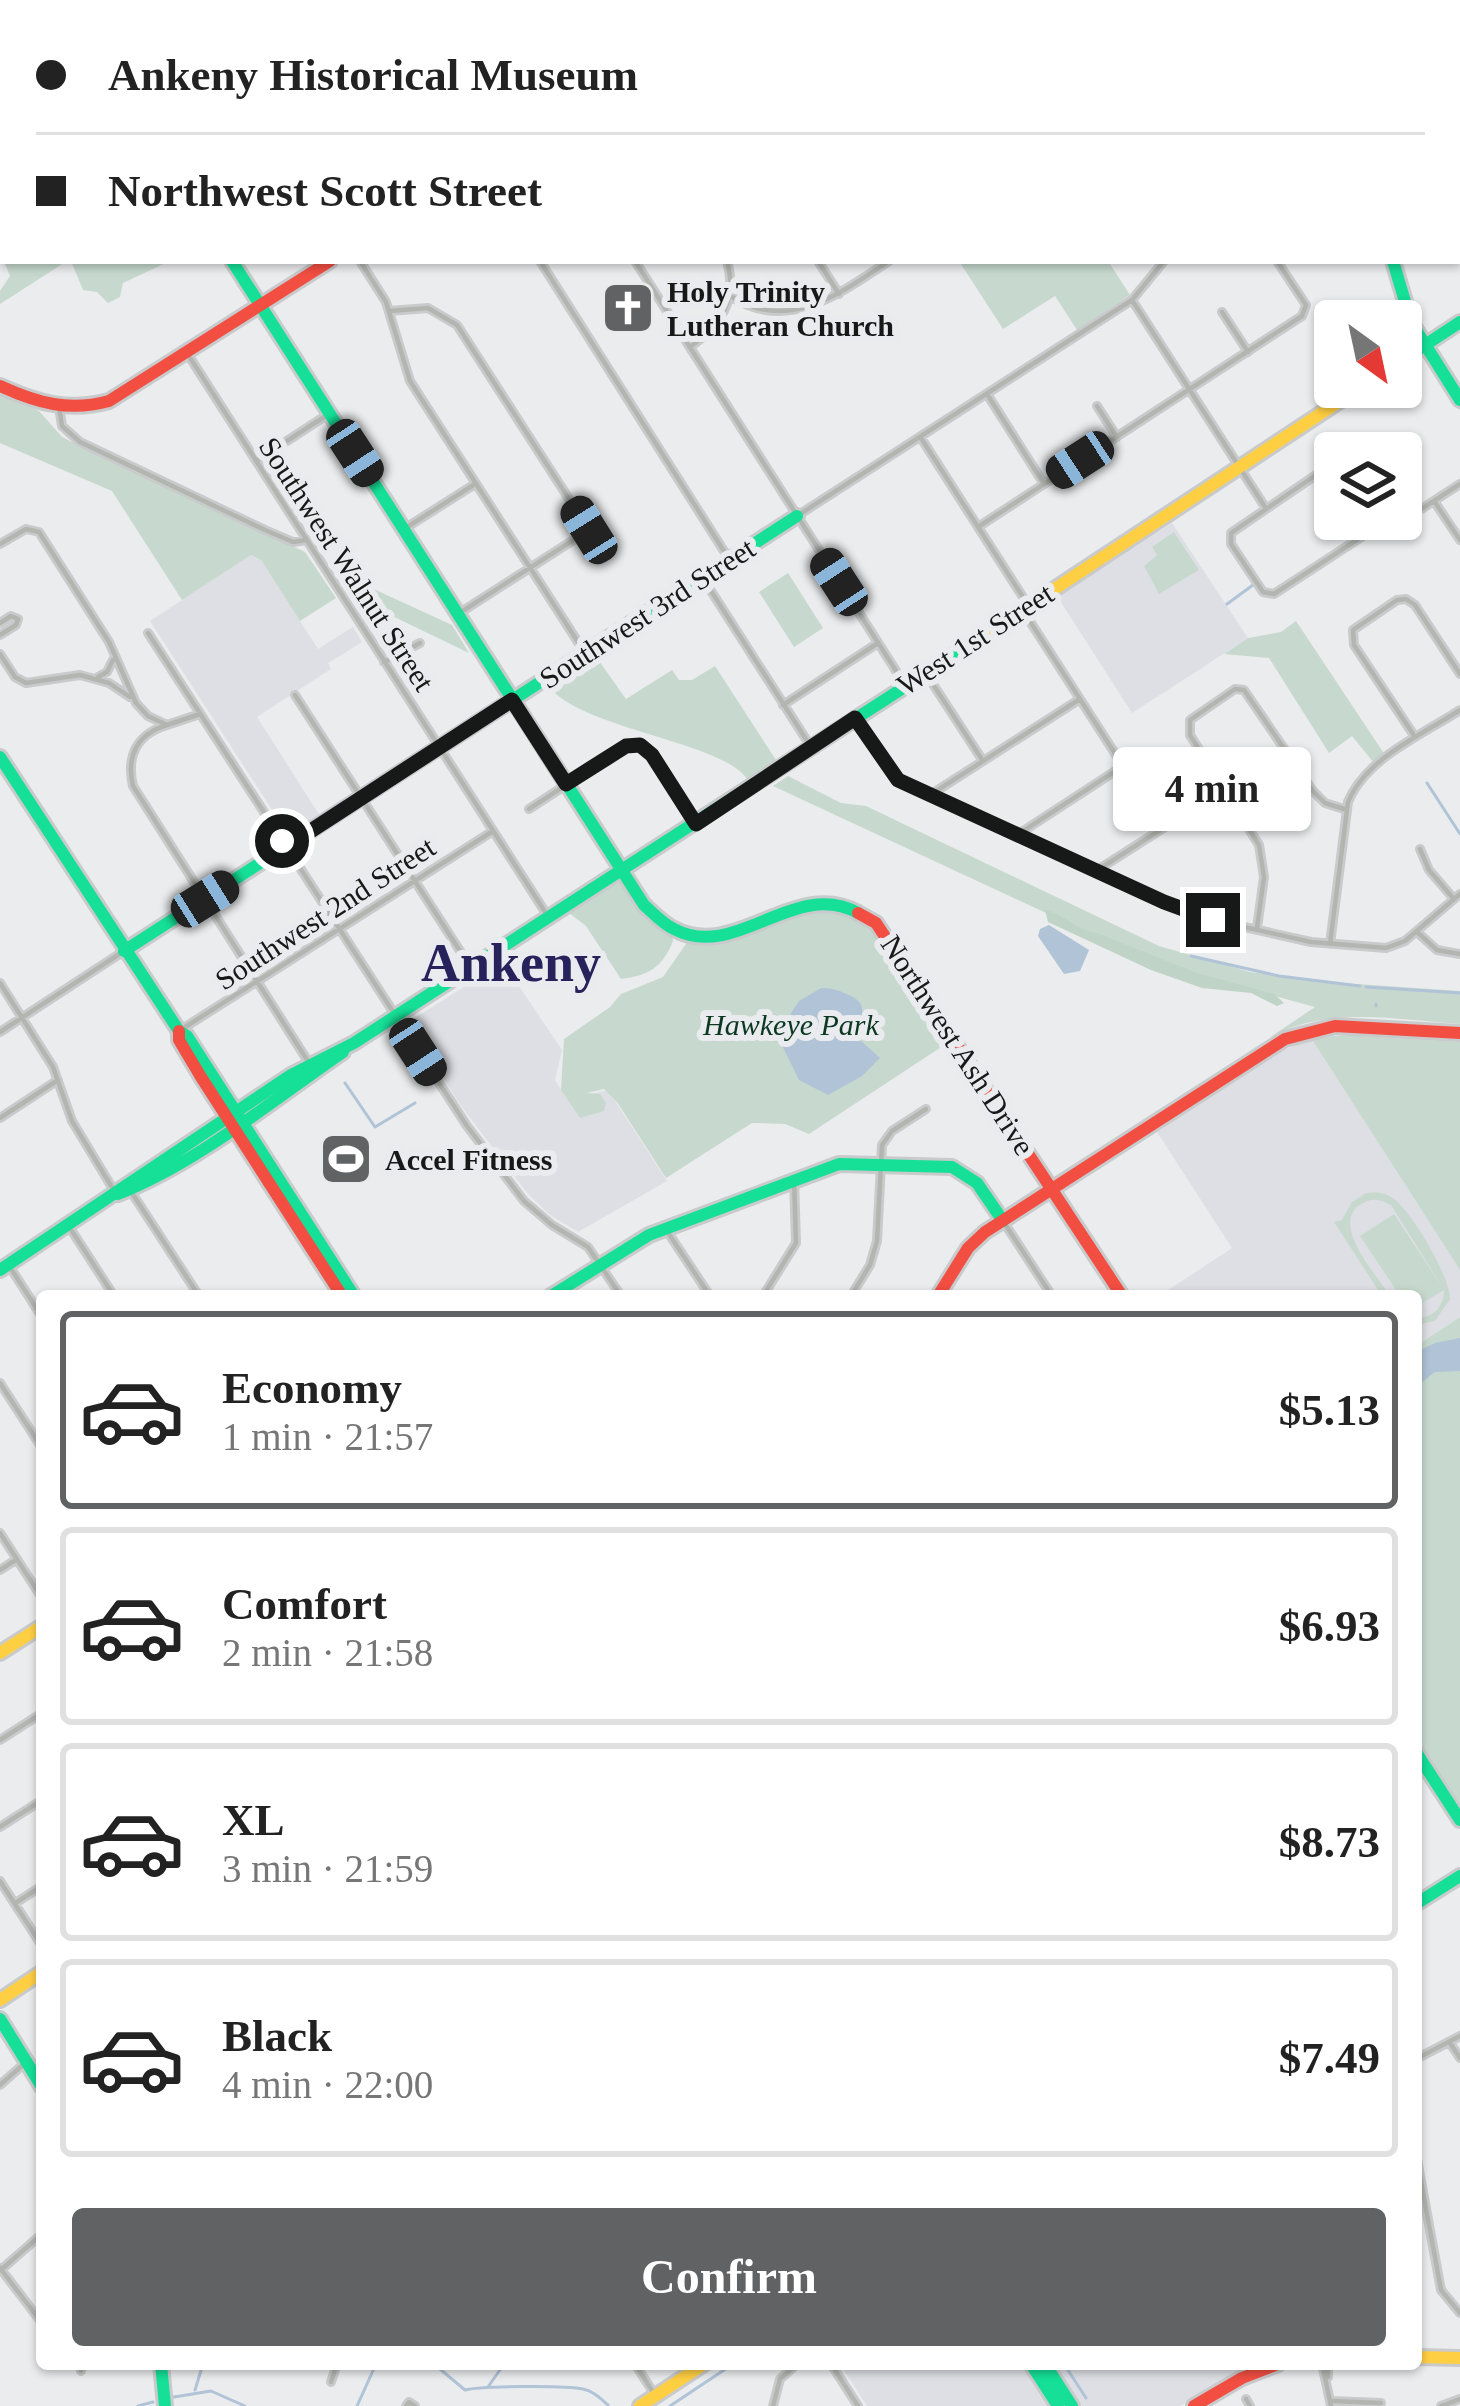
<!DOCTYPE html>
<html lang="en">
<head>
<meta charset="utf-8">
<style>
	body { margin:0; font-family:"Times New Roman",serif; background:#f6f6f6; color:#222; height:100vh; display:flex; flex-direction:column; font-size:45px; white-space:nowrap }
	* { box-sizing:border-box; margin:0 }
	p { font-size:39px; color:#767676 }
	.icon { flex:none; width:66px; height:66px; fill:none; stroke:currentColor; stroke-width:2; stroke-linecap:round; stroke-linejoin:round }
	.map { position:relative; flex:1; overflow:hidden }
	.drawer { position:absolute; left:36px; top:1290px; width:1386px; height:1080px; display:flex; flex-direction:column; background:#fff; border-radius:12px; box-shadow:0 3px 9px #0004 }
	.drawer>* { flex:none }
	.top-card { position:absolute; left:0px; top:0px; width:1461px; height:264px; box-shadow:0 3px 9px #0004; display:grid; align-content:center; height:264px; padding:0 36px; background:#fff }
	.needle { width:78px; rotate:147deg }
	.controls { position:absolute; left:1314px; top:300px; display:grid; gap:24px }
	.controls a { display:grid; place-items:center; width:108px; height:108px; border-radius:12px; background:#fff; box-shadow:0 3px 9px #0004; font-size:60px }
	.end { position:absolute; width:54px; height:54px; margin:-27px; border:15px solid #171818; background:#fff; box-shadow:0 0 0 6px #fff }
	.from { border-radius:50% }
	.bubble { position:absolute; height:84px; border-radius:12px; background:#fff; box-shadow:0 3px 9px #0004; font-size:39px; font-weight:600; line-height:84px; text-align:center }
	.car { position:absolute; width:36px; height:72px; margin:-36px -18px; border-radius:15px; box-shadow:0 0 9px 3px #0007; background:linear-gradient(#222 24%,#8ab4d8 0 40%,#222 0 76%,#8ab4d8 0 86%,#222 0) }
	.top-card b { display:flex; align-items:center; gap:42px; height:114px; font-size:45px }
	.top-card b+b { border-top:3px solid #e0e0e0 }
	.top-card i { width:30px; height:30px; background:#222 }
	ul { padding:21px 0 0; list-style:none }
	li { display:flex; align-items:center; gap:36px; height:198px; margin:0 24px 18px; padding:0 12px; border:6px solid #e0e0e0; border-radius:12px }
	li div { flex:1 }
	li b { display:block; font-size:45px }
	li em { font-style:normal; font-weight:600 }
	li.active { border-color:#616263 }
	li>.icon { width:108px; height:108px; stroke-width:1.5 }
	.primary-button { display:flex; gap:24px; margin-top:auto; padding:24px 36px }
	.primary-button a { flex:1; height:138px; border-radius:12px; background:#616263; color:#fff; font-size:48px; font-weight:600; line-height:138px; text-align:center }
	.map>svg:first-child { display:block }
	.built { fill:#dddfe4 }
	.green { fill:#c7d9ce }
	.forest { fill:#bfd3c7 }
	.water { fill:#b0c3d7 }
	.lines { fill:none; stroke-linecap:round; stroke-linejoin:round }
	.stream { stroke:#b0c3d7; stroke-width:3 }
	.street-casing { stroke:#c9cacb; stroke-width:10 }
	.fast-casing { stroke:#c9cacb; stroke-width:18 }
	.slow-casing { stroke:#c9cacb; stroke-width:18 }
	.jam-casing { stroke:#c9cacb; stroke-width:18 }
	.street { stroke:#b3b5b0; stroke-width:4.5 }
	.fast { stroke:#16e098; stroke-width:12 }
	.slow { stroke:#ffcf43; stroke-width:12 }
	.jam { stroke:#f24e42; stroke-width:12 }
	.route { stroke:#171818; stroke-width:15 }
	.labels { text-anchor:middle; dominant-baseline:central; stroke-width:12; stroke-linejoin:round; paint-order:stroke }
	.poi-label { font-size:30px; font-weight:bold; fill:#171818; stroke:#eaebee; text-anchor:start }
	.street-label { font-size:30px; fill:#171818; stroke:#eaebee }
	.park-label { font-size:30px; font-style:italic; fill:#0b3821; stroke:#eaebee }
	.town-label { font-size:54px; font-weight:bold; fill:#27225b; stroke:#eaebee }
</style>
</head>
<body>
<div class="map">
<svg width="1460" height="2406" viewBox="0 0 1460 2406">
	<rect width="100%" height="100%" fill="#ebeced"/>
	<!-- built -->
	<path class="built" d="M1172 523 1248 638 1132 713 1057 596Z
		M251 555 261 560 318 649 353 627 362 642 328 663 331 669 257 717 320 816 289 836 150 621Z
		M503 962 562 1050 555 1080 567 1099 608 1090 667 1181 578 1232 550 1215 528 1194 461 1106 407 1023Z
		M1311 1038 1460 1270V1317L1416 1346V1296H1207L1204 1291 1196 1296H1159L1232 1248 1157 1132 1278 1053Z
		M840 2364H1022L1049 2406H867Z
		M1055 2364H1251L1180 2406H1082Z"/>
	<!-- green -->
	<path class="green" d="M4 261H67L0 304V291L10 276Z
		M71 261H170L123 283 120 297 108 303 97 292 83 290Z
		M959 261H1108L1130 295 1077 330 1055 296 1003 329Z
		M0 393 39 411 62 437 305 552 336 598 300 621 261 560 251 555 182 600 112 491 0 443Z
		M1174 532 1199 570 1159 594 1144 566 1157 555 1152 547Z
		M788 573 823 628 794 647 759 592Z
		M341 574 452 625 469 653 357 599Z
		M1296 621 1385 755 1374 763 1352 736 1329 753 1269 658 1224 654 1248 638 1281 632Z
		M597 658 626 699 672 670 679 680H692L715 666 776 760 747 779C723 742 586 730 550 688Z
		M788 776 841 803 866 806 1159 946 1250 972 1342 983 1460 991V1024C1396 1020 1327 1005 1269 1038L1315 1007 1186 972 1104 940 773 786Z
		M616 882 625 885 642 909 671 932 673 941C663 967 648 976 621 979L586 926 569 913Z
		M811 904C837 906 858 912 879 930L952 1040 809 1134 785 1124 752 1123 666 1178 617 1102 604 1089 587 1093 600 1094 606 1103 604 1111 580 1118 561 1090 564 1039 610 1007 621 994 663 977 688 941C746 942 760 922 811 904Z
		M1345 1035 1460 1042V1270L1311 1038Z
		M1366 1193C1376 1192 1385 1192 1394 1199 1412 1212 1451 1278 1450 1299L1435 1321 1416 1325V1318C1433 1318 1444 1307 1444 1290L1416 1307V1296H1400L1360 1236 1394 1214 1443 1288 1391 1205C1381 1200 1373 1197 1363 1203 1327 1222 1377 1275 1390 1296H1382L1334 1222 1342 1220 1352 1202Z
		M1460 1317V1804L1416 1736V1346Z"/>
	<!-- forest -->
	<path class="forest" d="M1045 910C1066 914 1075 931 1097 933L1197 973 1274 994 1284 1003 1277 1006 1251 993 1202 988 1151 970 1048 922Z"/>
	<!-- water -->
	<path class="water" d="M1049 925 1089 950 1080 971 1064 974 1038 936 1040 929Z
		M821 988C834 988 840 991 851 996 872 1006 857 1021 860 1040L880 1058 862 1076 828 1095 799 1080 777 1035 799 1001Z
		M1460 1338V1371L1435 1372 1416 1387V1352L1435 1343Z"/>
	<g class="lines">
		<!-- stream -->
		<path class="stream" d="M1227 604 1253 585
			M1427 783 1460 834
			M1191 956 1279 976 1360 986
			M1366 987 1460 993
			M1376 1004V1006
			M345 1083 375 1127 415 1103
			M434 2364 465 2390C478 2386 565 2385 583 2389 593 2391 600 2398 608 2405
			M1064 2364 1086 2398
			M488 2387 504 2364
			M195 2390 203 2364
			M174 2397 211 2391 245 2406
			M138 2406 153 2402
			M357 2406 376 2364
			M670 2406 733 2364"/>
		<!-- street casing -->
		<g class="street-casing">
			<path id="street" d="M476 0 478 3
				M680 0 682 3
				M1012 0 1014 3
				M1112 0 1114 3
				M1221 0 1223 3
				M891 3 896 0
				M1458 139 1460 143
				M360 261 386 302 410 381 585 653
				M540 261 729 559
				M635 261 905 685
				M818 261 839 294
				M732 297C789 333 842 292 889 261
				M1132 300 1265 507
				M389 311 428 308 457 325 589 530 458 614
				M1222 312 1248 352
				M690 347C721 325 738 300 727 261
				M187 353 549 918
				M987 394 1044 484
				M1097 406 1117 437
				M59 407 62 426 80 442 265 530 293 542 306 540
				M921 438 1028 605
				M1348 453 1361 445 1366 453
				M256 461 327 415
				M1335 462 1231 533V544L1263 592 1274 594 1389 519
				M1434 501 1460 540
				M797 516 1132 300 1164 261
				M1401 516 1423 508 1460 484
				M978 527 1302 316 1306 305 1277 261
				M404 529 475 484
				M0 544 26 529 39 532 109 642 136 703 148 716 167 725 200 714
				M704 580 811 747
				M1022 609 1163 828
				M0 623 11 616 18 619 16 625 0 635
				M148 633 467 1126 524 1201 552 1225 588 1247 621 1296
				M0 654 15 677 26 683 80 675 109 683 130 697
				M384 662 420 643
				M925 672 983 761
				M98 677 107 672 113 660
				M295 695 471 968
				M783 705 878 643
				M858 722 898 780 1164 902 1222 922 1311 942 1386 948 1405 941 1460 894
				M167 725C137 734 126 756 133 786L309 1063
				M1415 737 1354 645 1353 630 1397 600 1406 599 1415 605 1460 674
				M930 795 1080 699
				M529 809 626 746 637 745 652 755 696 824
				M1017 835 1123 766
				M1420 849 1429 870 1454 899
				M1096 871 1223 790
				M1257 928 1264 877 1259 845 1190 735V720L1235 689 1244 690 1313 791 1325 803 1347 810
				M1417 932 1437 950 1460 954
				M1330 944 1348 802C1366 758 1422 735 1460 710
				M0 983 53 1067 72 1121 116 1194
				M179 1031 493 831
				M0 1032 124 951
				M0 1118 58 1080
				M130 1190 199 1296
				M1003 1221 1052 1296
				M68 1225 114 1296
				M665 1228 710 1296
				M8 1264 42 1317
				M763 1296 796 1243 794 1179
				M851 1296 870 1265 877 1241 882 1145 892 1131 926 1109
				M0 1383 42 1448
				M0 1533 42 1598
				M0 1570 17 1559
				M0 1740 42 1713
				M0 1827 42 1800
				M0 1881 42 1946
				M17 1902 42 1886
				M1450 2043 1460 2058
				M1416 2059 1460 2036
				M0 2085 26 2062
				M1416 2154 1441 2290 1460 2313
				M0 2268 42 2323
				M2 2269 42 2234
				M635 2364 655 2395
				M831 2364 858 2406
				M1322 2364 1331 2406
				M1328 2364V2377
				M81 2371 82 2364
				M331 2382 337 2364
				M1246 2399 1250 2406
				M1331 2401 1381 2403
				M406 2406 409 2402 415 2406
				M773 2406 780 2379 797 2364
				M1441 2406 1460 2399"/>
		</g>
		<!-- fast casing -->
		<g class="fast-casing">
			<path id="fast" d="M1300 0 1301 3
				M726 3 731 0
				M232 261 644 905C653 913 663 924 674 929 736 962 794 878 858 913
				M1393 261 1411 322 1460 400
				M1401 361 1460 322
				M0 757 179 1031 187 1036 354 1296
				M124 951 797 516
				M118 1194C197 1163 273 1100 343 1052
				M0 1270 291 1075 354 1043 968 646
				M551 1296 649 1235 839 1164 952 1167 977 1183 1003 1221
				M1416 1752 1460 1820
				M1416 1904 1460 1876
				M0 2019 42 2087
				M161 2364 165 2406
				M1031 2364 1058 2406
				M1045 2364 1072 2406"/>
		</g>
		<!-- slow casing -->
		<g class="slow-casing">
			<path id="slow" d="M145 0 147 3
				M1289 0 1290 3
				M1458 99 1460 98
				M968 646 1361 387
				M0 1653 42 1626
				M0 2000 42 1972
				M1416 2357 1460 2358
				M640 2406 704 2364"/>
		</g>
		<!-- jam casing -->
		<g class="jam-casing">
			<path id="jam" d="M0 386C37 403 69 412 109 401L330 261
				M858 913 876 923 1122 1296
				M179 1031V1040L201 1077 342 1296
				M938 1296 968 1248 985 1232 1285 1039 1335 1026 1460 1033
				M1194 2406 1242 2378 1278 2364"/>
		</g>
		<!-- street -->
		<use href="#street" class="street"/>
		<!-- fast -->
		<use href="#fast" class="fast"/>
		<!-- slow -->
		<use href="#slow" class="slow"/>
		<!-- jam -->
		<use href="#jam" class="jam"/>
	</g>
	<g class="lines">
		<!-- route -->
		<path class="route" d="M282 841 286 847 512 700 566 784 626 746 640 745 652 755 696 824 855 718 898 780 1164 902 1213 920"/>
	</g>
	<!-- icons -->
	<defs>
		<g id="church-square" transform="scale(2.7)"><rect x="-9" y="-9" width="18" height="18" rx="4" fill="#616263" stroke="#eaebee"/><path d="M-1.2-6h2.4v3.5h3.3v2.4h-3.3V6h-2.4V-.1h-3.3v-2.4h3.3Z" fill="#fff"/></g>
		<g id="stadium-square" transform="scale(2.7)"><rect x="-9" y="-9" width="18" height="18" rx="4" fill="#616263" stroke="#eaebee"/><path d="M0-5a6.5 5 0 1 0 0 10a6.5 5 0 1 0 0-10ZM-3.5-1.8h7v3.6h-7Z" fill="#fff"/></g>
	</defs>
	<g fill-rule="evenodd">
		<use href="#church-square" x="628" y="308"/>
		<use href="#stadium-square" x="346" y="1159"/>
	</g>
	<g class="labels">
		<!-- poi labels -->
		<g class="poi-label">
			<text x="667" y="291">Holy Trinity<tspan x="667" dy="34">Lutheran Church</tspan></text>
			<text x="385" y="1159">Accel Fitness</text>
		</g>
		<!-- street labels -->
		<g class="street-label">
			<text transform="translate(347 564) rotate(57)">Southwest Walnut Street</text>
			<text transform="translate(647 613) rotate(-33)">Southwest 3rd Street</text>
			<text transform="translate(975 639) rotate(-33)">West 1st Street</text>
			<text transform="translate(325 913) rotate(-33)">Southwest 2nd Street</text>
			<text transform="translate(958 1045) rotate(57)">Northwest Ash Drive</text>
		</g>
		<!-- park labels -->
		<g class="park-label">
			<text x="791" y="1024">Hawkeye Park</text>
		</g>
		<!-- town labels -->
		<g class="town-label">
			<text x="511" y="963">Ankeny</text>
		</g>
	</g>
</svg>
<div class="controls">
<a><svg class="needle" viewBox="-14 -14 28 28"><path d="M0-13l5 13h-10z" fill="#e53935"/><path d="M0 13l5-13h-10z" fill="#767676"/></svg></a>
<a><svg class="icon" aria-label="layers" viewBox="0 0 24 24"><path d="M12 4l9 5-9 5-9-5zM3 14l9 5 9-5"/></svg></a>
</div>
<i class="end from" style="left:282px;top:841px"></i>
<i class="end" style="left:1213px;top:920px"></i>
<div class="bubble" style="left:1113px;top:747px;width:198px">4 min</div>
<i class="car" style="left:355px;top:453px;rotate:147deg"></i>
<i class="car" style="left:1080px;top:460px;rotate:237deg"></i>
<i class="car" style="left:589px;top:530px;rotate:328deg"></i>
<i class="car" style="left:839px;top:582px;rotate:327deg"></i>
<i class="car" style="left:205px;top:899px;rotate:58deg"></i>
<i class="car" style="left:418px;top:1052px;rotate:147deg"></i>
<div class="top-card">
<b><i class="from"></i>Ankeny Historical Museum</b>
<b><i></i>Northwest Scott Street</b>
</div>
<section class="drawer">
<ul>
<li class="active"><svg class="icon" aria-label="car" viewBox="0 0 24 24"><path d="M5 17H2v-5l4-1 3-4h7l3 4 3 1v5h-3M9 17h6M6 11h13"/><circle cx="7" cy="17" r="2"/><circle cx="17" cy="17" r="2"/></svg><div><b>Economy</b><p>1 min · 21:57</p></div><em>$5.13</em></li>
<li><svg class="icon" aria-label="car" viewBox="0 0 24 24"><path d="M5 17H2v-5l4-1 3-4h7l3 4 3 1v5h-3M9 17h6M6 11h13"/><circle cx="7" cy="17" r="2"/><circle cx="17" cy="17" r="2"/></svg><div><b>Comfort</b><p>2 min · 21:58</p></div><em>$6.93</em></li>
<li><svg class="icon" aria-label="car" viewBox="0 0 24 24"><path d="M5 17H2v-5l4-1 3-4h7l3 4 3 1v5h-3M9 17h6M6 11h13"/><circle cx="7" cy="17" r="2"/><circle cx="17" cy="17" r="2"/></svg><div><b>XL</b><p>3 min · 21:59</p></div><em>$8.73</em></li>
<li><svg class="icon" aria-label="car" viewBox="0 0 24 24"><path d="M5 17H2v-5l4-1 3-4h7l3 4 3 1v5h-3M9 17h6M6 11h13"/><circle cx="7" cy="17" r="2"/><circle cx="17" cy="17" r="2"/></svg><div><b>Black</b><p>4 min · 22:00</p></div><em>$7.49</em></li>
</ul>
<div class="primary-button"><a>Confirm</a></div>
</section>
</div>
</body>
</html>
